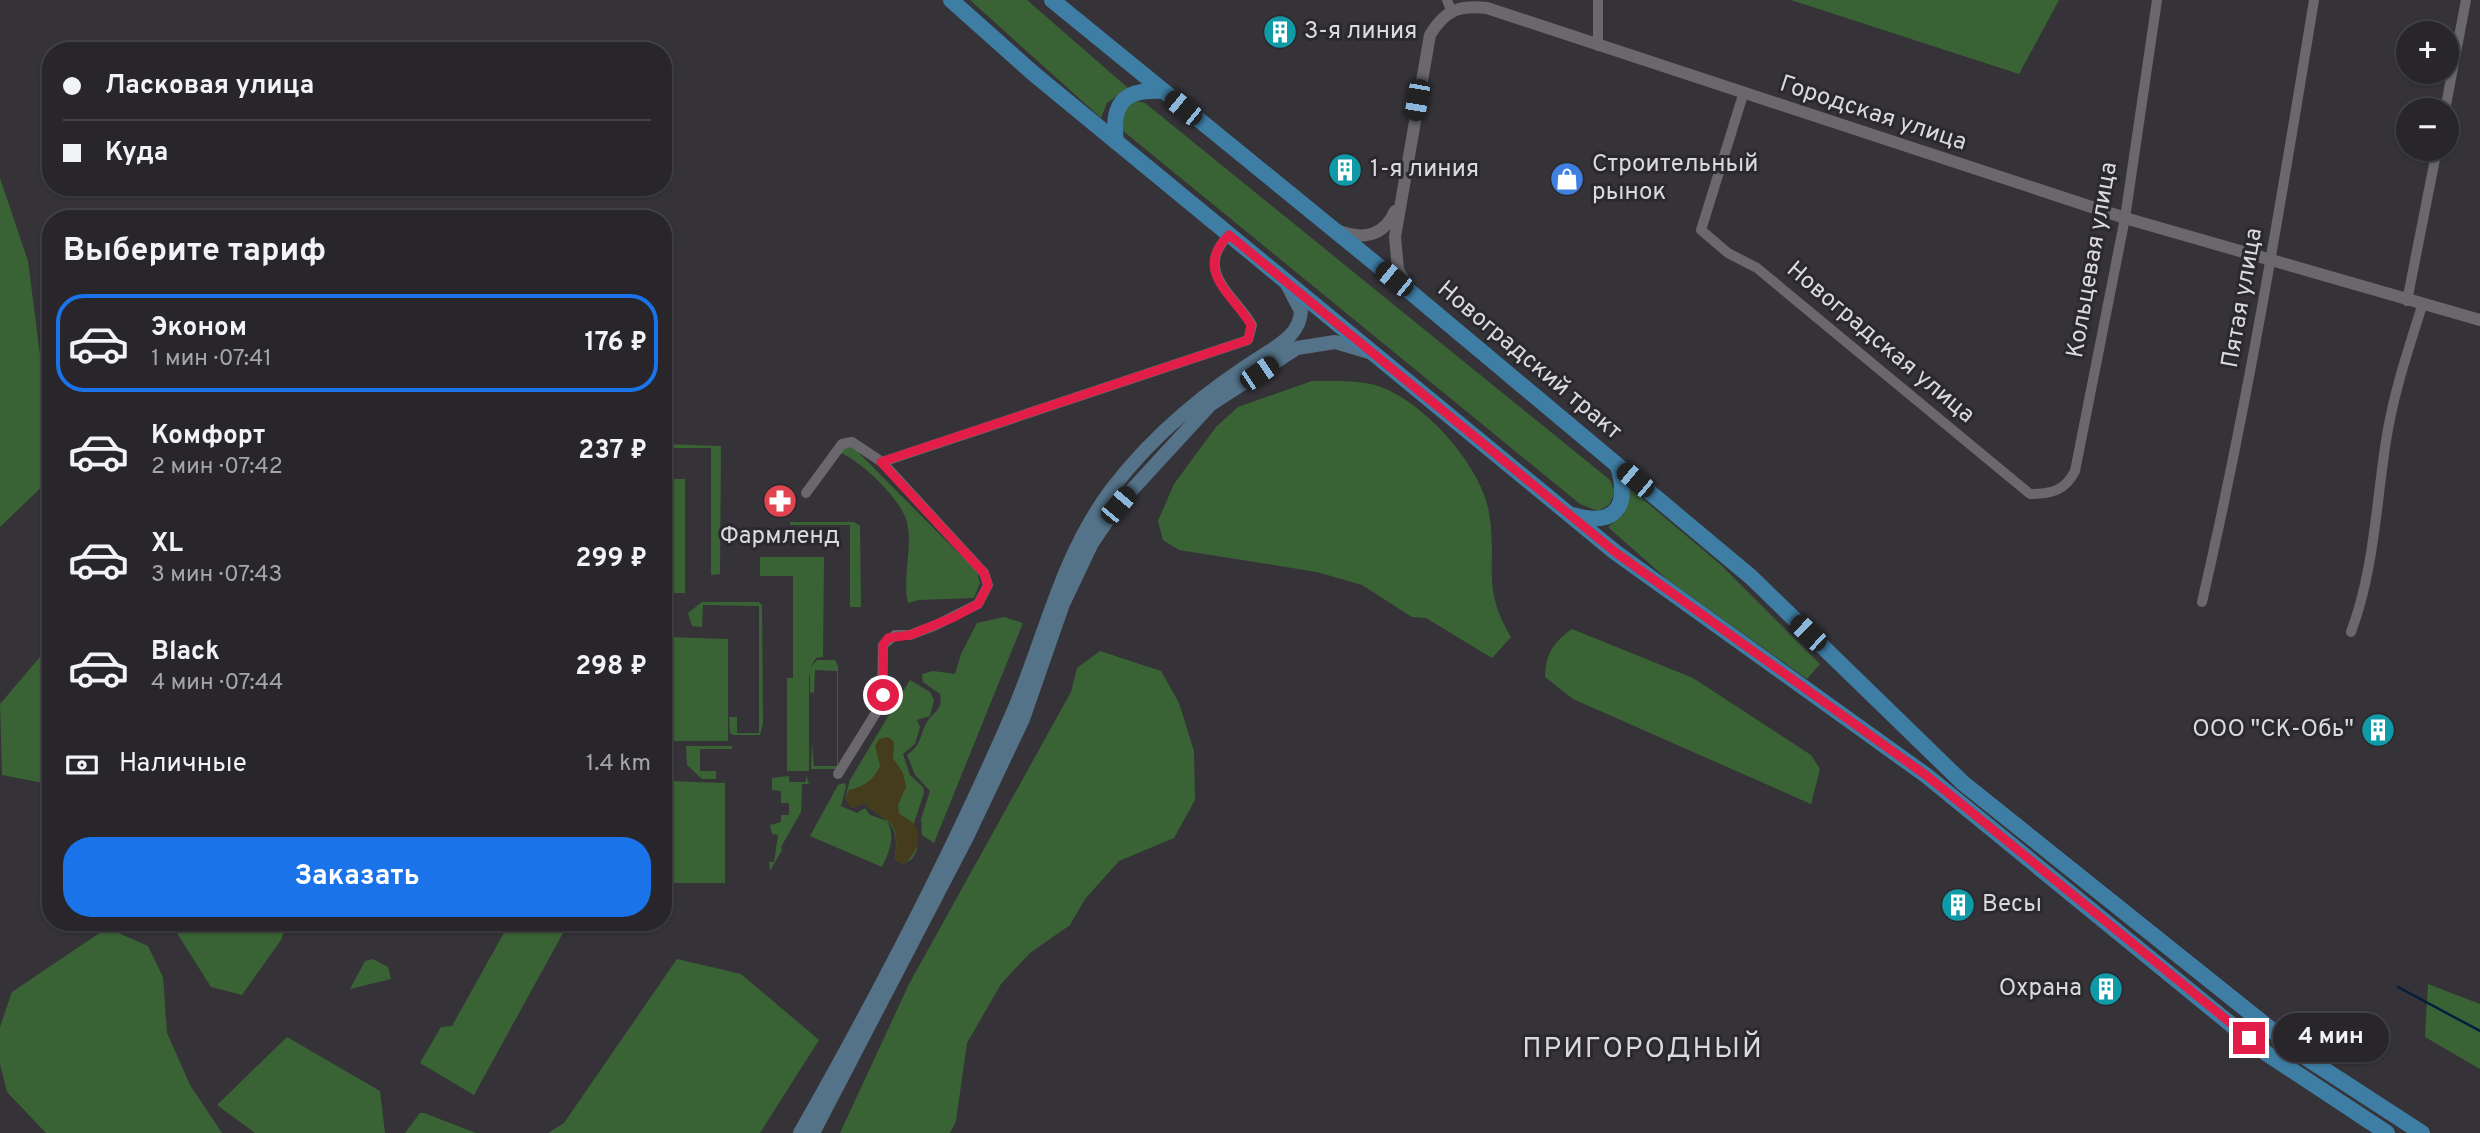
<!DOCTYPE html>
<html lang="ru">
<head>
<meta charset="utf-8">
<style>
	body { margin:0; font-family:Overpass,sans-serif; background:#343236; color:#f1f3f6; height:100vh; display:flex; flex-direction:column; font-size:26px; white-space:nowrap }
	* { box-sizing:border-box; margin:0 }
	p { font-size:23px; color:#a5a5a8 }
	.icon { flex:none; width:38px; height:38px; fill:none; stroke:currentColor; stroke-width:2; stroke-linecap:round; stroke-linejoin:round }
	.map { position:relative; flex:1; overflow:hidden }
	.panel { position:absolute; left:42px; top:210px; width:630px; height:721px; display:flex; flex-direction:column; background:#28262a; border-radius:28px; box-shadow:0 2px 5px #0004,0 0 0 2px #444347 }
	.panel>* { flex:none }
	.top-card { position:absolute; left:42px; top:42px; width:630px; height:154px; border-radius:28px; box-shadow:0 2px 5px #0004,0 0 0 2px #444347; display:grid; align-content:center; height:154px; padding:0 21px; background:#28262a }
	.buttons { position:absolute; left:2396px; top:21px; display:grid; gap:14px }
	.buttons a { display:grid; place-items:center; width:63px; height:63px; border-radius:50%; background:#28262a; box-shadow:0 2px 5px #0004,0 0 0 2px #444347; font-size:35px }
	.end { position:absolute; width:32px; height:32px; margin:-16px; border:9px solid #e11d48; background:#fff; box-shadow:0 0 0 4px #fff }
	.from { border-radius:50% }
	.bubble { position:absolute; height:49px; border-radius:24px; background:#28262a; box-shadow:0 2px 5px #0004,0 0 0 2px #444347; font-size:23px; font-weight:700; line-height:49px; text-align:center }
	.car { position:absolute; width:21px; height:42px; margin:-21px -10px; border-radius:9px; box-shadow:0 0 5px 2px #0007; background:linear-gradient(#222 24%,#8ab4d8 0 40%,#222 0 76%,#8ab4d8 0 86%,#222 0) }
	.top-card b { display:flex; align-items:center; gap:24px; height:66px; font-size:26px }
	.top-card b+b { border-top:2px solid #444347 }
	.top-card i { width:18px; height:18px; background:#f1f3f6 }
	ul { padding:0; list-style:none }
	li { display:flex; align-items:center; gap:21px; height:98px; margin:0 14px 10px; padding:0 7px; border:4px solid transparent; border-radius:28px }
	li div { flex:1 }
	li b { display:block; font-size:26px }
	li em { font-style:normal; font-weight:700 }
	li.active { border-color:#1a73e8 }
	li>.icon { width:63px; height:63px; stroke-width:1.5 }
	h2 { padding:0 21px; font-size:32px; line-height:84px }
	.pay { display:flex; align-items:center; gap:18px; height:77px; padding:0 21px; font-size:26px }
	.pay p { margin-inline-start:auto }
	.cta { display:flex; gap:14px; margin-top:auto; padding:14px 21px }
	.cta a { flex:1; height:80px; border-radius:28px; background:#1a73e8; color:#fff; font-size:28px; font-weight:700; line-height:80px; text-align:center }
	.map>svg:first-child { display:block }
	.green { fill:#3a6335 }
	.sand { fill:#443c1b }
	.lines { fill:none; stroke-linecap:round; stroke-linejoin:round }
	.stream { stroke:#001f3e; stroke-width:2.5 }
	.minor { stroke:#6a686d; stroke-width:10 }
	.tertiary { stroke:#6a686d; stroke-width:12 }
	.secondary { stroke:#547389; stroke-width:14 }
	.primary { stroke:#3e7ea5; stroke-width:16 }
	.route { stroke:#e11d48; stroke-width:9 }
	.labels { text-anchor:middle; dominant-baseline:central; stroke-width:6; stroke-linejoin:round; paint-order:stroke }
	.poi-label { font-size:24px; fill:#dad9dc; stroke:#2b292e; text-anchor:start }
	.street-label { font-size:24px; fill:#dad9dc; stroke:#2b292e }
	.quarter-label { font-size:28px; letter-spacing:2px; fill:#dad9dc; stroke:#2b292e }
</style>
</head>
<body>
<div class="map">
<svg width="2480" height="1133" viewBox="0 0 2480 1133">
	<rect width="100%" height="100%" fill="#353338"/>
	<!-- green -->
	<path class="green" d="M970 0H1027L1128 88 1107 103 1101 118Z
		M1791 0H2059L2019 74Z
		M1136 101 1145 103 1610 480 1615 492 1609 505 1598 511 1580 504 1122 130 1125 106Z
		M0 178 28 261 51 441V478L0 527Z
		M1312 381C1332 381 1352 380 1371 384 1419 395 1482 465 1489 513 1498 566 1480 585 1511 637L1492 658 1426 618 1412 617 1362 585 1317 572 1179 550 1163 540 1158 521 1174 484 1216 427 1238 407Z
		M663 444 721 446 720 574 711 575V448H663Z
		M853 447 977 572 980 583 974 598 919 600 908 603C902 577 913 548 907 522 901 499 862 462 841 453L844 448Z
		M663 479H685V593H663Z
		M1631 489 1721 565 1820 664 1807 679 1668 580 1608 527 1623 515Z
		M790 522H854L860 526 861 607H850V525H790Z
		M760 557H824L823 657 816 658 810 668 817 660H835L838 666V769H811L812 744 814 766H837V671L815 670 814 693 810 692V671L809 678V771H787V678H793V576H760Z
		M702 602H759L762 605 763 723 760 735H733L730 733 729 717H737V733H759V606L703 605 702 627 692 626 688 613Z
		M1004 617 1023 623 934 843 922 835 921 819 930 791 915 775 907 755C923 743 919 736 927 722 935 710 943 710 940 694L923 682 922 674 933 671 955 674 961 654 977 623Z
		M1572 629 1693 678 1811 755 1820 769 1811 804 1573 699 1545 677C1546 653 1553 643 1572 629Z
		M668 637 728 639V741H668Z
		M51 644V811L47 807 43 783 2 775 0 704Z
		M1100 651 1161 671 1179 703 1194 751 1195 800 1174 838 1119 861 1085 899 1070 925 1030 953 1001 984 967 1043 956 1121 950 1133H840L909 984 1071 692 1077 668Z
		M910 680 930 692 934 700 930 716 917 720 920 727 915 744 903 754 910 775 923 787 924 793 914 823 917 850 912 859 903 864 895 860C899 819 890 826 864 803L852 808 845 798 850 780Z
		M686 746H732V749H700V771H716V779H702L687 765Z
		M806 775 809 784H802L801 812 781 847 782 850 770 871 769 862H774L778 835 772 834 770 825 781 822V815H789V803H781V791L772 790V778L789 776V782H806Z
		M668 781 725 783V883H667Z
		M844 783 846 786 841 806 857 813 865 808 870 815 887 821C896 837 889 852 882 867L810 836 838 785Z
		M170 922H287L281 940 242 995 211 987Z
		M510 922H569L474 1095 420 1063 441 1027 452 1026Z
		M107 928 148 946 163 977 167 1033 190 1085 222 1133H46L7 1092 0 1064V1027L12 992Z
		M373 959 388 967 391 979 350 989 365 961Z
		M677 959 741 974 819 1040 760 1133H548L564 1123Z
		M2428 984 2480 1004V1069L2425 1037Z
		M287 1037 380 1091 385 1133H255L217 1105Z
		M420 1113H424L476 1133H405Z"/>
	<!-- sand -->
	<path class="sand" d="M888 737 894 742 893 758 903 773 906 787 898 805 899 813C902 816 910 820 913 823 925 836 915 857 903 864L895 860C900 816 891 827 864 803L852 808 845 798 849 790C864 786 872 782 880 766L875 746 879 739Z"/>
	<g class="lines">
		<!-- stream -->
		<path class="stream" d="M2398 987 2480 1031"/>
		<!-- minor -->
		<path class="minor" d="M1447 0 1451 10
			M1598 46V0
			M1743 95 1701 230 1728 253 1757 268 2030 494C2051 494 2065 491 2075 471L2125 218 2157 0
			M2445 110 2466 0
			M2407 301 2437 149
			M882 462 1248 340 1252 325C1234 294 1193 271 1229 235
			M806 493 842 444 852 442 882 462 984 573 988 585 978 604 936 625 910 635H895L883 645 882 703 838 774
			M2202 602C2248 403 2281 202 2314 0
			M2351 632C2374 571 2376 505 2386 441 2393 395 2408 350 2422 306"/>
		<!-- tertiary -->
		<path class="tertiary" d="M1339 231C1364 240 1384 236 1395 211
			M1407 286 1398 269 1395 237 1430 35C1445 10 1459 5 1487 8L2125 218 2480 320"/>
		<!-- secondary -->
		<path class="secondary" d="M800 1133C876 999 952 853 1013 712 1046 635 1060 559 1111 490 1155 432 1209 389 1270 351 1285 341 1300 331 1301 311L1287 284
			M813 1133 967 837 1023 719 1063 604 1092 543 1118 505 1210 405 1297 348 1335 342 1369 352"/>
		<!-- primary -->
		<path class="primary" d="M951 0 1034 74 1615 552 1927 776 2266 1053 2387 1133
			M1052 0 1414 295 1751 577 1963 783 2308 1059 2422 1133
			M1116 142C1111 104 1123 89 1162 91
			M1572 515C1615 527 1630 508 1618 466"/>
	</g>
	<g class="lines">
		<!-- route -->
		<path class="route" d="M883 695V645L888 638 910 635 954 617 978 604 988 585 984 573 881 462 1248 340 1251 325C1234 295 1192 271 1229 235L1615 552 1927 776 2249 1038"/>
	</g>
	<!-- icons -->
	<defs>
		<g id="building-disc" transform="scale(1.75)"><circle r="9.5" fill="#0f9aa8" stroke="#2b292e"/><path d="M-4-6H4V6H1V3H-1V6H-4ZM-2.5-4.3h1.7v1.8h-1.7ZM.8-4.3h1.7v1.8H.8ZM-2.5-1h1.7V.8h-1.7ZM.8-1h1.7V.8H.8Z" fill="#fff"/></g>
		<g id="shop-disc" transform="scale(1.75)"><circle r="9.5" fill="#3f7fe0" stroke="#2b292e"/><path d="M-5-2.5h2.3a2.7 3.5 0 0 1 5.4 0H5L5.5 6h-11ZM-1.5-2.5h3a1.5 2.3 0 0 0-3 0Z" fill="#fff"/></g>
		<g id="pharmacy-disc" transform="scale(1.75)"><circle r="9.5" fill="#e0444e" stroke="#2b292e"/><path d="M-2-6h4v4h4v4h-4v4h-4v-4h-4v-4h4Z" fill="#fff"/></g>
	</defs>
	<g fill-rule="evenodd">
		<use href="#building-disc" x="1280" y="32"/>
		<use href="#building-disc" x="1345" y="170"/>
		<use href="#shop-disc" x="1567" y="179"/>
		<use href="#pharmacy-disc" x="780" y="501"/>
		<use href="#building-disc" x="2378" y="730"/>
		<use href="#building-disc" x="1958" y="905"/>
		<use href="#building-disc" x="2106" y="989"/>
	</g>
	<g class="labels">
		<!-- poi labels -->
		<g class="poi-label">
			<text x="1304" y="32">3-я линия</text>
			<text x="1592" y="165">Строительный<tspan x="1592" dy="28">рынок</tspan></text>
			<text x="1370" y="170">1-я линия</text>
			<text x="780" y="537" text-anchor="middle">Фармленд</text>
			<text x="2354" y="730" text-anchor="end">ООО "СК-Обь"</text>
			<text x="1982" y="905">Весы</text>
			<text x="2082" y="989" text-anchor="end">Охрана</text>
		</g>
		<!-- street labels -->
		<g class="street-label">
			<text transform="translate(1873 114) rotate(18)">Городская улица</text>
			<text transform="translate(2093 260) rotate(-80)">Кольцевая улица</text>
			<text transform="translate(2243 298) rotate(-80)">Пятая улица</text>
			<text transform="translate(1880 343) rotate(40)">Новоградская улица</text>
			<text transform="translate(1529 361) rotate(40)">Новоградский тракт</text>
		</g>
		<!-- quarter labels -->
		<g class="quarter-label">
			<text x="1643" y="1050">ПРИГОРОДНЫЙ</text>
		</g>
	</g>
</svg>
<div class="buttons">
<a>+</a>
<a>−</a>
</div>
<i class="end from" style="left:883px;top:695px"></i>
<i class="end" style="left:2249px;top:1038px"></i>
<div class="bubble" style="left:2273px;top:1013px;width:116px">4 мин</div>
<i class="car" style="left:1417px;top:100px;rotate:190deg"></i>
<i class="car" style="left:1183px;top:108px;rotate:309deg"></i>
<i class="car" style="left:1394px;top:279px;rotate:309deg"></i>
<i class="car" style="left:1259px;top:373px;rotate:56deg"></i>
<i class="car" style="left:1635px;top:480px;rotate:310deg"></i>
<i class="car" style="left:1118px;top:505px;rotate:40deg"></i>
<i class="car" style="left:1808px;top:633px;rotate:314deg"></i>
<div class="top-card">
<b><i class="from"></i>Ласковая улица</b>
<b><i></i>Куда</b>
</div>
<section class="panel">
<h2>Выберите тариф</h2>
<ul>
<li class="active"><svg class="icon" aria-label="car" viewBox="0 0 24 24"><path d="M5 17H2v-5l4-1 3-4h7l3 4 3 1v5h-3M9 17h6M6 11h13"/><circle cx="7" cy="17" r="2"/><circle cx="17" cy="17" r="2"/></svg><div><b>Эконом</b><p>1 мин · 07:41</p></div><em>176 ₽</em></li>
<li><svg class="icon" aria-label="car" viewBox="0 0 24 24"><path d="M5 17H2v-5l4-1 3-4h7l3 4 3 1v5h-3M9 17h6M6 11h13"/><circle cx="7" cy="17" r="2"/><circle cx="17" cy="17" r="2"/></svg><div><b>Комфорт</b><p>2 мин · 07:42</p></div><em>237 ₽</em></li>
<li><svg class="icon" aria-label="car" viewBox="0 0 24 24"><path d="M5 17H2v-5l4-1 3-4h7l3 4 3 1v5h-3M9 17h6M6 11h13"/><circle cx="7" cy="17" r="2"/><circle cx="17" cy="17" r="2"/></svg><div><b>XL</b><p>3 мин · 07:43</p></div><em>299 ₽</em></li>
<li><svg class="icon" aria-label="car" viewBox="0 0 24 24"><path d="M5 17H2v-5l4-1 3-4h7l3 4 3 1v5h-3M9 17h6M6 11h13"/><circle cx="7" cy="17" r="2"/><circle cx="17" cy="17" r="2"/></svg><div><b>Black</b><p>4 мин · 07:44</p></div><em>298 ₽</em></li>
</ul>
<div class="pay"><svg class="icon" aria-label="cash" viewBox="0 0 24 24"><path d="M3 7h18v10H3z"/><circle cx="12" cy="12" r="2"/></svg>Наличные<p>1.4 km</p></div>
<div class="cta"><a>Заказать</a></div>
</section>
</div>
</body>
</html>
